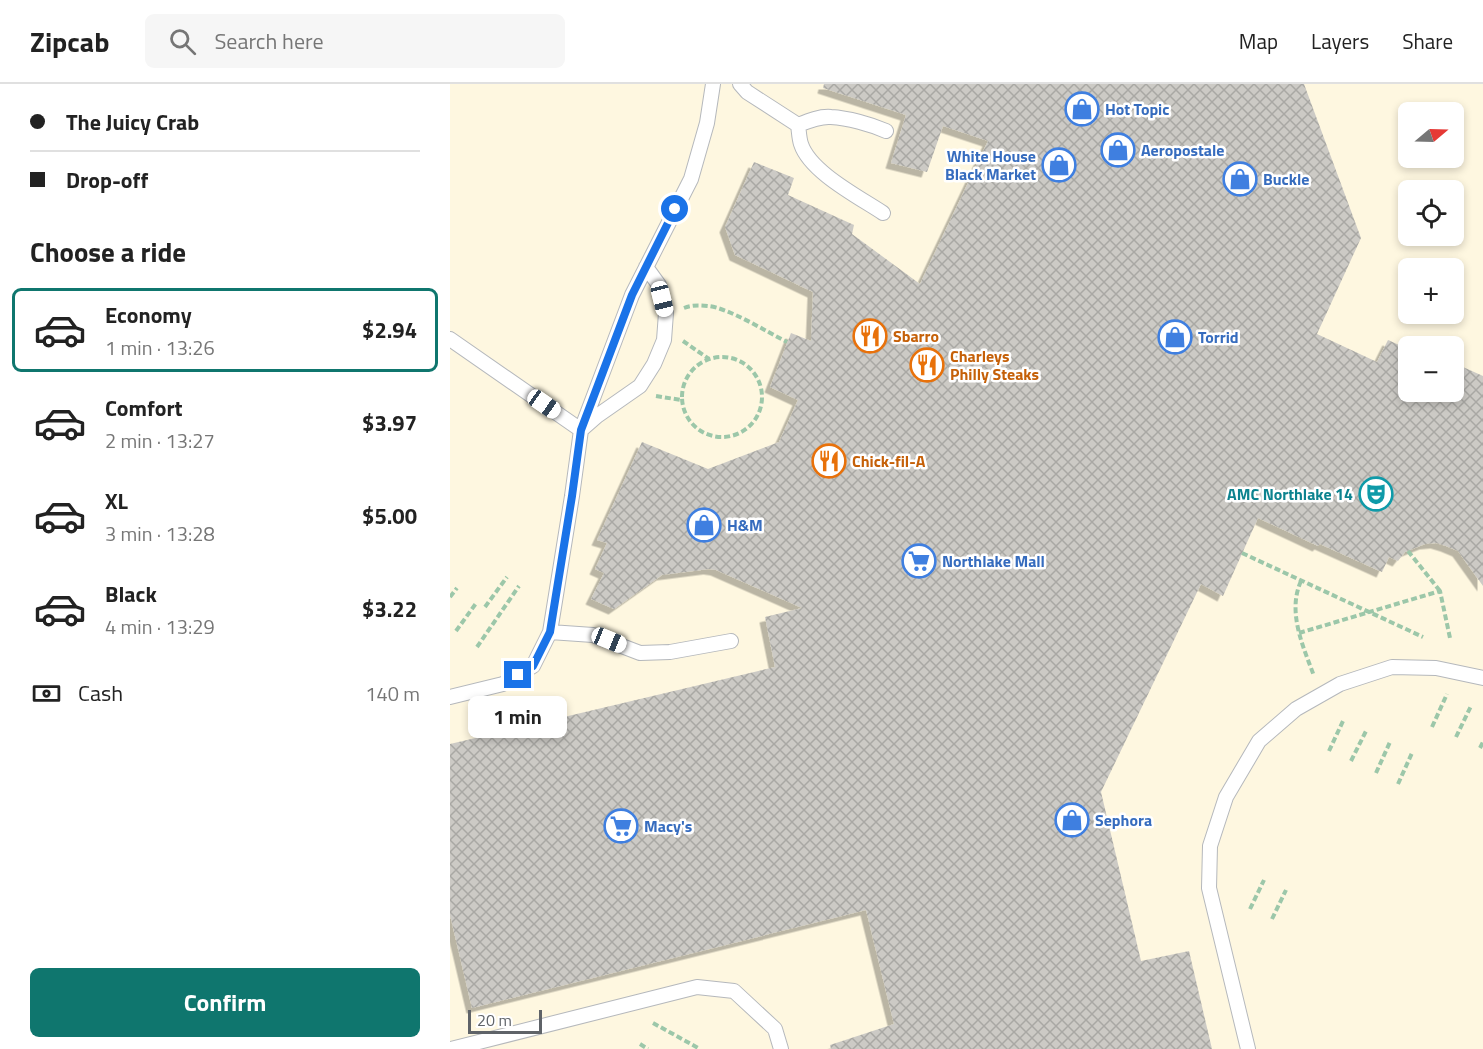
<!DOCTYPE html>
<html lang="en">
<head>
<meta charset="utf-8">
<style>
	body { margin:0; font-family:"Titillium Web",sans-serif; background:#f6f6f6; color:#222; height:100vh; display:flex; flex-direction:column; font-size:22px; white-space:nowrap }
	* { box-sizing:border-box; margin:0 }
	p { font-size:20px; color:#767676 }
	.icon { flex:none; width:33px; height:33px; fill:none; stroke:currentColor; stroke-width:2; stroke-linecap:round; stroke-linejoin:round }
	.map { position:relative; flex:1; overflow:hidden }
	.drawer { display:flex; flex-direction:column; background:#fff; width:450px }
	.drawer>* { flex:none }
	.banner { display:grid; align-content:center; height:132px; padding:0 30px; background:#fff }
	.needle { width:39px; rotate:71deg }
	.fabs { position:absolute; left:948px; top:18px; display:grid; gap:12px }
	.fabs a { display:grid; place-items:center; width:66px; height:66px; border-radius:9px; background:#fff; box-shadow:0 3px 9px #0003; font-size:30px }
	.scale { position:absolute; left:18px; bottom:15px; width:74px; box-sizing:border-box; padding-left:6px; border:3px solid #5f6368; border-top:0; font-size:16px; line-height:21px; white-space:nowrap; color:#5f6368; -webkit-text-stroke:4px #fff; paint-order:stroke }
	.end { position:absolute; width:27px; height:27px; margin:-14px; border:8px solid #1a73e8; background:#fff; box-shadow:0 0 0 3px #fff }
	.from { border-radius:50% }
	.bubble { position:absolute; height:42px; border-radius:9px; background:#fff; box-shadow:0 3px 9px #0003; font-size:20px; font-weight:700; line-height:42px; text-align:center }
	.car { position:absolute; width:18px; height:36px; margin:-18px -9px; border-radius:8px; box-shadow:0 0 4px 2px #0007; background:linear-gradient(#fff 24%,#345 0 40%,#fff 0 76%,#345 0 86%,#fff 0) }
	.banner b { display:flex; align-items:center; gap:21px; height:57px; font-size:22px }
	.banner b+b { border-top:2px solid #e0e0e0 }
	.banner i { width:15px; height:15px; background:#222 }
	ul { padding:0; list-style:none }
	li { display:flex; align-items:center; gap:18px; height:84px; margin:0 12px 9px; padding:0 18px; border:3px solid transparent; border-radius:9px }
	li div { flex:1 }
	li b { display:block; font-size:22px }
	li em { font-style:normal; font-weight:700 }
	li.selected { border-color:#0f766e }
	li>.icon { width:54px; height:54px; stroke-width:1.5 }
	h2 { padding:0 30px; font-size:27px; line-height:72px }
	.pay { display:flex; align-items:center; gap:15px; height:66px; padding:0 30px; font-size:22px }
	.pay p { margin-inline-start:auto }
	.primary-button { display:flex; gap:12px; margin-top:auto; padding:12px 30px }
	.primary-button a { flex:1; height:69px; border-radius:9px; background:#0f766e; color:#fff; font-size:24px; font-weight:700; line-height:69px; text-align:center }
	header { display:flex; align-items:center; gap:36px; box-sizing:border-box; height:84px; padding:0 30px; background:#fff; border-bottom:2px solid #e0e0e0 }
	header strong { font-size:28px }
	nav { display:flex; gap:33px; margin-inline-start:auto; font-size:21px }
	.search { width:420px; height:54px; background:#f6f6f6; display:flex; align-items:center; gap:15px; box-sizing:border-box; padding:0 21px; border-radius:9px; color:#767676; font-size:22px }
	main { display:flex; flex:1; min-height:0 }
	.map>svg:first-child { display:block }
	.commercial { fill:#fef7e0; fill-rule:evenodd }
	.building { fill:url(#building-cross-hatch); filter:url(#shadow) }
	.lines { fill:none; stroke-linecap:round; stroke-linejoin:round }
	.service-casing { stroke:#b5b8bc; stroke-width:16 }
	.path { stroke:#9cc7a9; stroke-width:4; stroke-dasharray:6 3; stroke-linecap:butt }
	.service { stroke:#fff; stroke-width:14 }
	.route { stroke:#1a73e8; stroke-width:8 }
	.labels { text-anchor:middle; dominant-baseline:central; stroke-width:5; stroke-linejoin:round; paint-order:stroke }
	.shop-label { font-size:16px; font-weight:bold; fill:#366cbe; stroke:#fff; text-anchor:start }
	.food-label { font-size:16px; font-weight:bold; fill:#c56008; stroke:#fff; text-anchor:start }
	.culture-label { font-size:16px; font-weight:bold; fill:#0d838f; stroke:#fff; text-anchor:end }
</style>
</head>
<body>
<header>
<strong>Zipcab</strong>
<div class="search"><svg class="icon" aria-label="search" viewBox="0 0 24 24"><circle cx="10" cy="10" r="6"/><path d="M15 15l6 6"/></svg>Search here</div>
<nav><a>Map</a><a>Layers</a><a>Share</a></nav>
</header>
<main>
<section class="drawer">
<div class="banner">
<b><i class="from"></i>The Juicy Crab</b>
<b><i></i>Drop-off</b>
</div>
<h2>Choose a ride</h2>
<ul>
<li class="selected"><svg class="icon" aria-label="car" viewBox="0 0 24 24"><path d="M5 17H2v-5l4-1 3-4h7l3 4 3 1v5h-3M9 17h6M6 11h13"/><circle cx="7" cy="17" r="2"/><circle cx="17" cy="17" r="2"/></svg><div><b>Economy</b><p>1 min · 13:26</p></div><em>$2.94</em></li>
<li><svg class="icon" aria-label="car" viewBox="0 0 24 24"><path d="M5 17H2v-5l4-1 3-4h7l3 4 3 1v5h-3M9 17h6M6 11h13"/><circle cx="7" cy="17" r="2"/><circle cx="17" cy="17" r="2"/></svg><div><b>Comfort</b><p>2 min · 13:27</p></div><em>$3.97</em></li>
<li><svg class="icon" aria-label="car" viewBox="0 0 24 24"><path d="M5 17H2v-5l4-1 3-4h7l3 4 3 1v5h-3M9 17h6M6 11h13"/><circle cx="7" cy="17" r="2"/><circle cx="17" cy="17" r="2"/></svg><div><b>XL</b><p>3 min · 13:28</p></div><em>$5.00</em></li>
<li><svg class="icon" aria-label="car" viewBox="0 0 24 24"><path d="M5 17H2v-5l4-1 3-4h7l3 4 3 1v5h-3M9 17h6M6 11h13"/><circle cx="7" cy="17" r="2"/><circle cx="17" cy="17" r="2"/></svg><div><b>Black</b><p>4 min · 13:29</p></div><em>$3.22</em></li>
</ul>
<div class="pay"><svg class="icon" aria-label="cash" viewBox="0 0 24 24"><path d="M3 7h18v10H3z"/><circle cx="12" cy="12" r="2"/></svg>Cash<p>140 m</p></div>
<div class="primary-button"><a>Confirm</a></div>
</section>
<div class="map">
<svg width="1033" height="965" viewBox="0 0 1033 965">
	<defs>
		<pattern id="building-cross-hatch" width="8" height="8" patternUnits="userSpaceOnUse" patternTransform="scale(1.5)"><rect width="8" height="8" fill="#cccac5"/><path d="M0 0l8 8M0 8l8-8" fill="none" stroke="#a9a8a4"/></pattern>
		<filter id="shadow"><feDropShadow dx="-5.5" dy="5.5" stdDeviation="0" flood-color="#0004"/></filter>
	</defs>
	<rect width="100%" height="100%" fill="#f1efe8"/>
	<!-- commercial -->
	<path class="commercial" d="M0 0H1033V965H0ZM958 28H1004V74H958ZM958 106H1004V152H958ZM958 184H1004V230H958ZM958 262H1004V308H958Z"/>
	<!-- building -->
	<path class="building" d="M374 0H854L911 154 867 250 927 278 938 256 958 265V308H1004V279L1033 292V502L1008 467 996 462 986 459 975 460 955 468 948 477 939 473 932 488 870 460 868 462 808 434 773 512 751 500 651 708 691 877 739 867 762 965H381L380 961 444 940 416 826 22 924 0 831V660L325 583 315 533 352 524 266 486 259 485 212 491 164 525 141 515 154 489 145 485 157 459 147 456 192 358 258 385 329 358 348 316 320 303 341 249 361 257 363 208 285 171 275 143 304 78 344 94 338 111 404 141 402 150 470 200 538 57 493 42 477 88 441 79 456 31 373 4Z"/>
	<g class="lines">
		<!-- service casing -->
		<g class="service-casing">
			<path id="service" d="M290 0 297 8 348 41C358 37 370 32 381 33 398 34 420 40 436 47
				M348 41C349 47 349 54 351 60 360 88 409 113 433 129
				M0 255 131 346 147 332 190 302 204 280 214 256 216 229 209 201 196 183
				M100 548 143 551 190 569 220 568 281 557
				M0 613 53 600 83 582 100 548 122 412 131 346 182 211 241 95 257 39 263 0
				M1 965 247 903 284 907 325 945 331 965
				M798 965 759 804 760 762 776 713 809 657 846 625 890 600 942 583 986 584 1033 594"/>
		</g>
		<!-- path -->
		<path class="path" d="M234 224C242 221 249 221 258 222 279 224 317 248 337 258
			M233 257 259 275
			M232 313a40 40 0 1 1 80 0a40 40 0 1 1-80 0Z
			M206 312 231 316
			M958 467 990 507
			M792 469 973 553
			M851 497C837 528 853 562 864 592
			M0 513 7 504
			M35 523 57 493
			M6 547 27 518
			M849 549 990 507 1000 554
			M27 563 69 502
			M982 643 997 610
			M1006 653 1021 622
			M1030 664 1033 658
			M879 667 893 637
			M901 677 916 647
			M926 689 940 658
			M948 700 962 669
			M800 825 814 796
			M822 835 836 806
			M203 939 250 965
			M190 960 198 965"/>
		<!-- service -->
		<use href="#service" class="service"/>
	</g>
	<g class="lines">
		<!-- route -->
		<path class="route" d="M68 591 83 582 100 548 122 412 131 346 182 211 225 125"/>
	</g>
	<!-- icons -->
	<defs>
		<g id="shop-ring" transform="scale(1.725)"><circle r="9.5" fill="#fff" stroke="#3f7fe0" stroke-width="1.5"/><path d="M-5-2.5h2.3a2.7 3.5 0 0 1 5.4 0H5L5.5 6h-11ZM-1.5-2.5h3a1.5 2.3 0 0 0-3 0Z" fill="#3f7fe0"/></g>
		<g id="restaurant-ring" transform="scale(1.725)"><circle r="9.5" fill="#fff" stroke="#e8710a" stroke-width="1.5"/><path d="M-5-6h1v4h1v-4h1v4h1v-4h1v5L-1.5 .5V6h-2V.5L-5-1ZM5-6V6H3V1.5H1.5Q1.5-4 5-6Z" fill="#e8710a"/></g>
		<g id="theatre-ring" transform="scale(1.725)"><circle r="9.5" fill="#fff" stroke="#0f9aa8" stroke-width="1.5"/><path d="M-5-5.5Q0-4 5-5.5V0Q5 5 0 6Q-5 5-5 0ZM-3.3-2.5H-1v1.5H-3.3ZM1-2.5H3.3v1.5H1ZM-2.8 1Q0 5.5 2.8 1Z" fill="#0f9aa8"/></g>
		<g id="supermarket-ring" transform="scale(1.725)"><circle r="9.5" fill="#fff" stroke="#3f7fe0" stroke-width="1.5"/><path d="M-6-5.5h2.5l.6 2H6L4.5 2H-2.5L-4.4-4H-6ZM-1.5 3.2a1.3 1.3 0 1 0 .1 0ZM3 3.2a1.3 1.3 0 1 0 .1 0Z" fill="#3f7fe0"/></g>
	</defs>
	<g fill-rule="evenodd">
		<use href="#shop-ring" x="632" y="25"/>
		<use href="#shop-ring" x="668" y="66"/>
		<use href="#shop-ring" x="609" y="81"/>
		<use href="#shop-ring" x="790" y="95"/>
		<use href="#restaurant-ring" x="420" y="252"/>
		<use href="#shop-ring" x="725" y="253"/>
		<use href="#restaurant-ring" x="477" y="281"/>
		<use href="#restaurant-ring" x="379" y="377"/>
		<use href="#theatre-ring" x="926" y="410"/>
		<use href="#shop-ring" x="254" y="441"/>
		<use href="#supermarket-ring" x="469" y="477"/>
		<use href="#shop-ring" x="622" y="736"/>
		<use href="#supermarket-ring" x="171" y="742"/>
	</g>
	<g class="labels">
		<!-- shop labels -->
		<g class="shop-label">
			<text x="655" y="25">Hot Topic</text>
			<text x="691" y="66">Aeropostale</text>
			<text x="586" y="72" text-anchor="end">White House<tspan x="586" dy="18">Black Market</tspan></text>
			<text x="813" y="95">Buckle</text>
			<text x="748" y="253">Torrid</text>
			<text x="277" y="441">H&amp;M</text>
			<text x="492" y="477">Northlake Mall</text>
			<text x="645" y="736">Sephora</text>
			<text x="194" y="742">Macy's</text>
		</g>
		<!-- food labels -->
		<g class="food-label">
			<text x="443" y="252">Sbarro</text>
			<text x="500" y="272">Charleys<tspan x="500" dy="18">Philly Steaks</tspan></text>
			<text x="402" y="377">Chick-fil-A</text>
		</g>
		<!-- culture labels -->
		<g class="culture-label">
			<text x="903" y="410">AMC Northlake 14</text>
		</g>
	</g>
</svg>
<div class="fabs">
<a><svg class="needle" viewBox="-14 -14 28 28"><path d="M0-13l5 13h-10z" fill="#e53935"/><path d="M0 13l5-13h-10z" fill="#767676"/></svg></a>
<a><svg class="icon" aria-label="locate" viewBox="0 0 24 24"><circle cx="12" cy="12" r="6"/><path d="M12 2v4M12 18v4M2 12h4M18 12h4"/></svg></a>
<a>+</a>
<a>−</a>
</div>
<div class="scale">20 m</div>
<i class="end from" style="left:225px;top:125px"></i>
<i class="end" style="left:68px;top:591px"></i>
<div class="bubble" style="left:18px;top:612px;width:99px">1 min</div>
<i class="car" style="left:212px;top:215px;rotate:166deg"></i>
<i class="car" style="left:94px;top:320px;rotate:125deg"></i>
<i class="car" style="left:159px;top:556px;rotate:112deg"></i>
</div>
</main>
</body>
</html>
